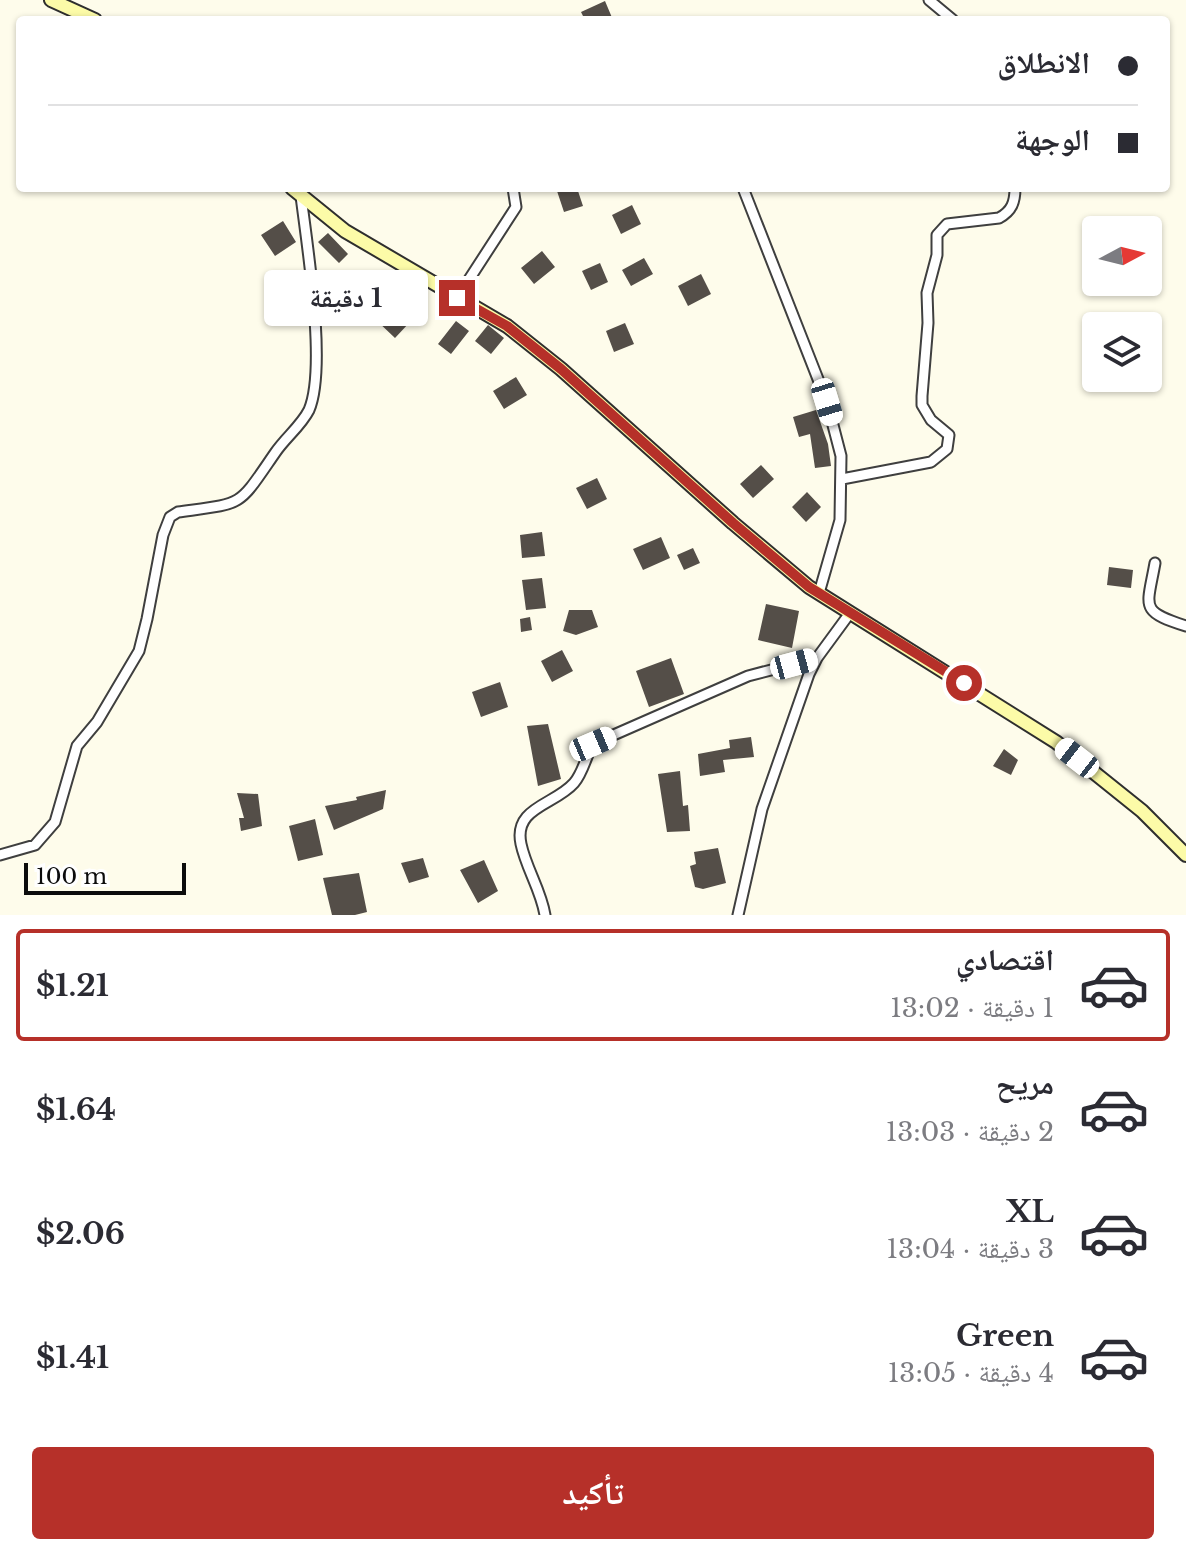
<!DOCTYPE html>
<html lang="ar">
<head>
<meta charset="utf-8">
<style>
	body { margin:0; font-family:"Libre Baskerville","Noto Naskh Arabic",serif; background:#f7f7f7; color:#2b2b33; direction:rtl; height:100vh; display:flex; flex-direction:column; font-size:30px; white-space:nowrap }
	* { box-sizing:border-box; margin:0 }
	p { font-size:26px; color:#7c7c81 }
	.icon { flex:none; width:44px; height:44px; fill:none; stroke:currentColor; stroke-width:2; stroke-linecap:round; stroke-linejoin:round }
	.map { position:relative; height:915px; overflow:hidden; direction:ltr }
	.sheet { display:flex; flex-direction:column; background:#fff; flex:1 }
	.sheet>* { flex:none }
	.hud { position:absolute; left:16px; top:16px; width:1154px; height:176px; border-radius:8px; box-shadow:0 2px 6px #0004; direction:rtl; display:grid; align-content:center; height:176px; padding:0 32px; background:#fff }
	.needle { width:52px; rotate:83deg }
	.controls { position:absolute; left:1082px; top:216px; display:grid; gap:16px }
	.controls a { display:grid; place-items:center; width:80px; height:80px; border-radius:8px; background:#fff; box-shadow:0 2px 6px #0004; font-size:40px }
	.scale { position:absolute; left:24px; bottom:20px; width:162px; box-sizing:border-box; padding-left:8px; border:4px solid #0c0c0c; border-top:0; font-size:22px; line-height:28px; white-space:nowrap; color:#0c0c0c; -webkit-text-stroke:6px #fff; paint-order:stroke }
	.end { position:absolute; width:36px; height:36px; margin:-18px; border:10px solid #b63029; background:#fff; box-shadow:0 0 0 4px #fff }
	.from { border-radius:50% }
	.bubble { position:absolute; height:56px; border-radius:8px; background:#fff; box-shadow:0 2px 6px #0004; font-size:26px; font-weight:700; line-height:56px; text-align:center; direction:rtl }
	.car { position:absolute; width:24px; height:48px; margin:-24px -12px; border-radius:10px; box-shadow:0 0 6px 2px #0007; background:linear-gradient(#fff 24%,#345 0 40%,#fff 0 76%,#345 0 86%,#fff 0) }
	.hud b { display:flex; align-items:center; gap:28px; height:76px; font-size:30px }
	.hud b+b { border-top:2px solid #e1e1e2 }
	.hud i { width:20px; height:20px; background:#2b2b33 }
	ul { padding:14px 0 0; list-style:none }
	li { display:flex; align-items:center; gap:24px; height:112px; margin:0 16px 12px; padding:0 16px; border:4px solid transparent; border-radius:8px }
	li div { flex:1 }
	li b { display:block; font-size:30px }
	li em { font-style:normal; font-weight:700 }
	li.on { border-color:#b63029 }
	li>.icon { width:72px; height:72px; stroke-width:1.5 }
	.button { display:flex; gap:16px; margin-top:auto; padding:16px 32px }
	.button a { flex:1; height:92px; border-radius:8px; background:#b63029; color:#fff; font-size:32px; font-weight:700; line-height:92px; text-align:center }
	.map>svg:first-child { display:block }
	.building { fill:#544e48 }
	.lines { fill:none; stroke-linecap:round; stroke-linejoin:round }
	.street-casing { stroke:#3f3f3f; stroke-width:13 }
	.secondary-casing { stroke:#2e2e2e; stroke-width:16 }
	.street { stroke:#fff; stroke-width:9 }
	.secondary { stroke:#fcfba8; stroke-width:12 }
	.route { stroke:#b63029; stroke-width:10 }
</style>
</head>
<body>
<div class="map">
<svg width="1186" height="915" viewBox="0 0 1186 915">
	<rect width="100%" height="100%" fill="#fefceb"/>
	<!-- building -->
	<path class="building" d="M605 1 613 20H585L581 12Z
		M556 188H577L583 206 564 212Z
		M632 205 641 224 621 234 612 215Z
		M283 221 296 242 275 256 261 235Z
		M328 233 348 254 339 263 318 242Z
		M542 251 555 267 534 284 521 268Z
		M644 258 653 274 631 286 622 270Z
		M600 263 608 282 591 290 582 271Z
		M701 274 711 294 688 306 678 286Z
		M390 303 410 322 395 338 375 319Z
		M456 321 469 331 451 354 438 344Z
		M625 323 634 344 614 352 606 331Z
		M488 325 504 338 491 354 475 341Z
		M516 377 527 395 504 409 493 391Z
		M816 410 828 444 831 466 815 468 810 434 799 437 793 417Z
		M761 465 774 479 753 498 740 484Z
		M597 478 607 499 587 509 576 488Z
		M807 492 821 507 806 522 792 507Z
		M542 532 545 556 522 558 520 535Z
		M661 537 670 558 643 570 633 549Z
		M693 548 700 563 684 570 677 555Z
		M1109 567 1133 570 1131 588 1107 585Z
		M542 578 546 608 526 610 522 580Z
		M766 604 799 611 792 648 758 640Z
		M569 610H592L598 627 576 635 563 631Z
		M530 617 532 630 521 632 520 619Z
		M562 650 573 671 552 682 541 661Z
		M671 658 684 694 649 707 636 671Z
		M500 682 508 707 481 717 472 692Z
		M548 724 561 779 538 786 527 726Z
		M751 737 754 757 723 760 725 772 700 776 698 754 730 748 729 740Z
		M1004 749 1018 760 1011 775 993 766Z
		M680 771 683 806 688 805 690 831 667 832 658 774Z
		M386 790 383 809 334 830 325 806 357 800 356 797Z
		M237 793 258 794 262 826 241 831 239 818H244Z
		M315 819 323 855 298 861 289 826Z
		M718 848 726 883 703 889 695 887 690 866 696 864 694 852Z
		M423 858 429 877 409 883 401 863Z
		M484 860 498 891 478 903 460 870Z
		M359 873 367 912 355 915H332L323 878Z"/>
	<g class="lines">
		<!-- street casing -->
		<g class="street-casing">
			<path id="street" d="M929 0 953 20
				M743 188 827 402 841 456 840 520 819 593
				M457 298 516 207 513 188
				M842 479 931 462 947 449 949 435 931 420 922 405V396L928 323 927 293 937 255V235L947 224 999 218C1012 211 1015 202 1015 188
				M1155 563C1147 608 1139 611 1186 626
				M0 855 35 845 55 822 77 746 97 722 139 651 147 619 163 535 170 517 178 512C245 503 237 508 275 453 285 438 301 426 309 410 327 368 307 245 301 196
				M545 915C541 890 526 868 521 844 513 807 555 805 574 783 583 773 586 756 593 744L748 676 817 658
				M738 915 762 809 809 674 817 658 850 613"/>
		</g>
		<!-- secondary casing -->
		<g class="secondary-casing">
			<path id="secondary" d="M51 0 95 20
				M292 188 345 231 507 326 561 369 733 523 809 587 1056 742 1142 811 1186 855"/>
		</g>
		<!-- street -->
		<use href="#street" class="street"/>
		<!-- secondary -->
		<use href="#secondary" class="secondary"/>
	</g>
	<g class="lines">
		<!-- route -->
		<path class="route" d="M457 298 507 326 561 369 733 523 809 587 964 683"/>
	</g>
</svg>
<div class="controls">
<a><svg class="needle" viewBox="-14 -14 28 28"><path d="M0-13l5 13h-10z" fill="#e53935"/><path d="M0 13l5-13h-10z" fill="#7c7c81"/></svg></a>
<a><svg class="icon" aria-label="layers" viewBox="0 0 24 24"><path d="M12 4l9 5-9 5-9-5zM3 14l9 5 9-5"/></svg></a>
</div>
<div class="scale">100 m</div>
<i class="end from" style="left:964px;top:683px"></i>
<i class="end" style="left:457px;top:298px"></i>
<div class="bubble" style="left:264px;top:270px;width:164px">1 دقيقة</div>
<i class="car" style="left:827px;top:402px;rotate:163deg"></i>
<i class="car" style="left:794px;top:664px;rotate:75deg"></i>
<i class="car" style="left:593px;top:744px;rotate:67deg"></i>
<i class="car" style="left:1077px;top:758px;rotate:308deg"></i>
<div class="hud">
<b><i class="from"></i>الانطلاق</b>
<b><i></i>الوجهة</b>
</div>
</div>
<section class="sheet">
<ul>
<li class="on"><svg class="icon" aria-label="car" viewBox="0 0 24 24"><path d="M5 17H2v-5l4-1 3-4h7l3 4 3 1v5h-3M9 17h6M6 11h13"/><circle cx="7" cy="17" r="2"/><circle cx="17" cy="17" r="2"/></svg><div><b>اقتصادي</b><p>1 دقيقة · 13:02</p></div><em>$1.21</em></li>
<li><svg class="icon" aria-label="car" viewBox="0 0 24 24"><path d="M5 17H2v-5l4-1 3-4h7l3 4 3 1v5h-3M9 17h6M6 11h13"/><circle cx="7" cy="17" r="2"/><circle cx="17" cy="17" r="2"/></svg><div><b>مريح</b><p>2 دقيقة · 13:03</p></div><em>$1.64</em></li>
<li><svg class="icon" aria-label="car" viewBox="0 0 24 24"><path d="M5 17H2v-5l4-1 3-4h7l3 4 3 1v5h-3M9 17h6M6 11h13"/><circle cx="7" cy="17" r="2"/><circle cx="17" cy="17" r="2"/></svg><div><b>XL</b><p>3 دقيقة · 13:04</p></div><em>$2.06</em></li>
<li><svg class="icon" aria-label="car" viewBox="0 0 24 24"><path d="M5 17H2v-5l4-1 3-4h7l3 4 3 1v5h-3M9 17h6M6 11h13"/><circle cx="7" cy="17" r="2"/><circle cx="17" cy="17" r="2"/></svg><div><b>Green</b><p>4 دقيقة · 13:05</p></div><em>$1.41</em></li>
</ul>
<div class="button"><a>تأكيد</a></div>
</section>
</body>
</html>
